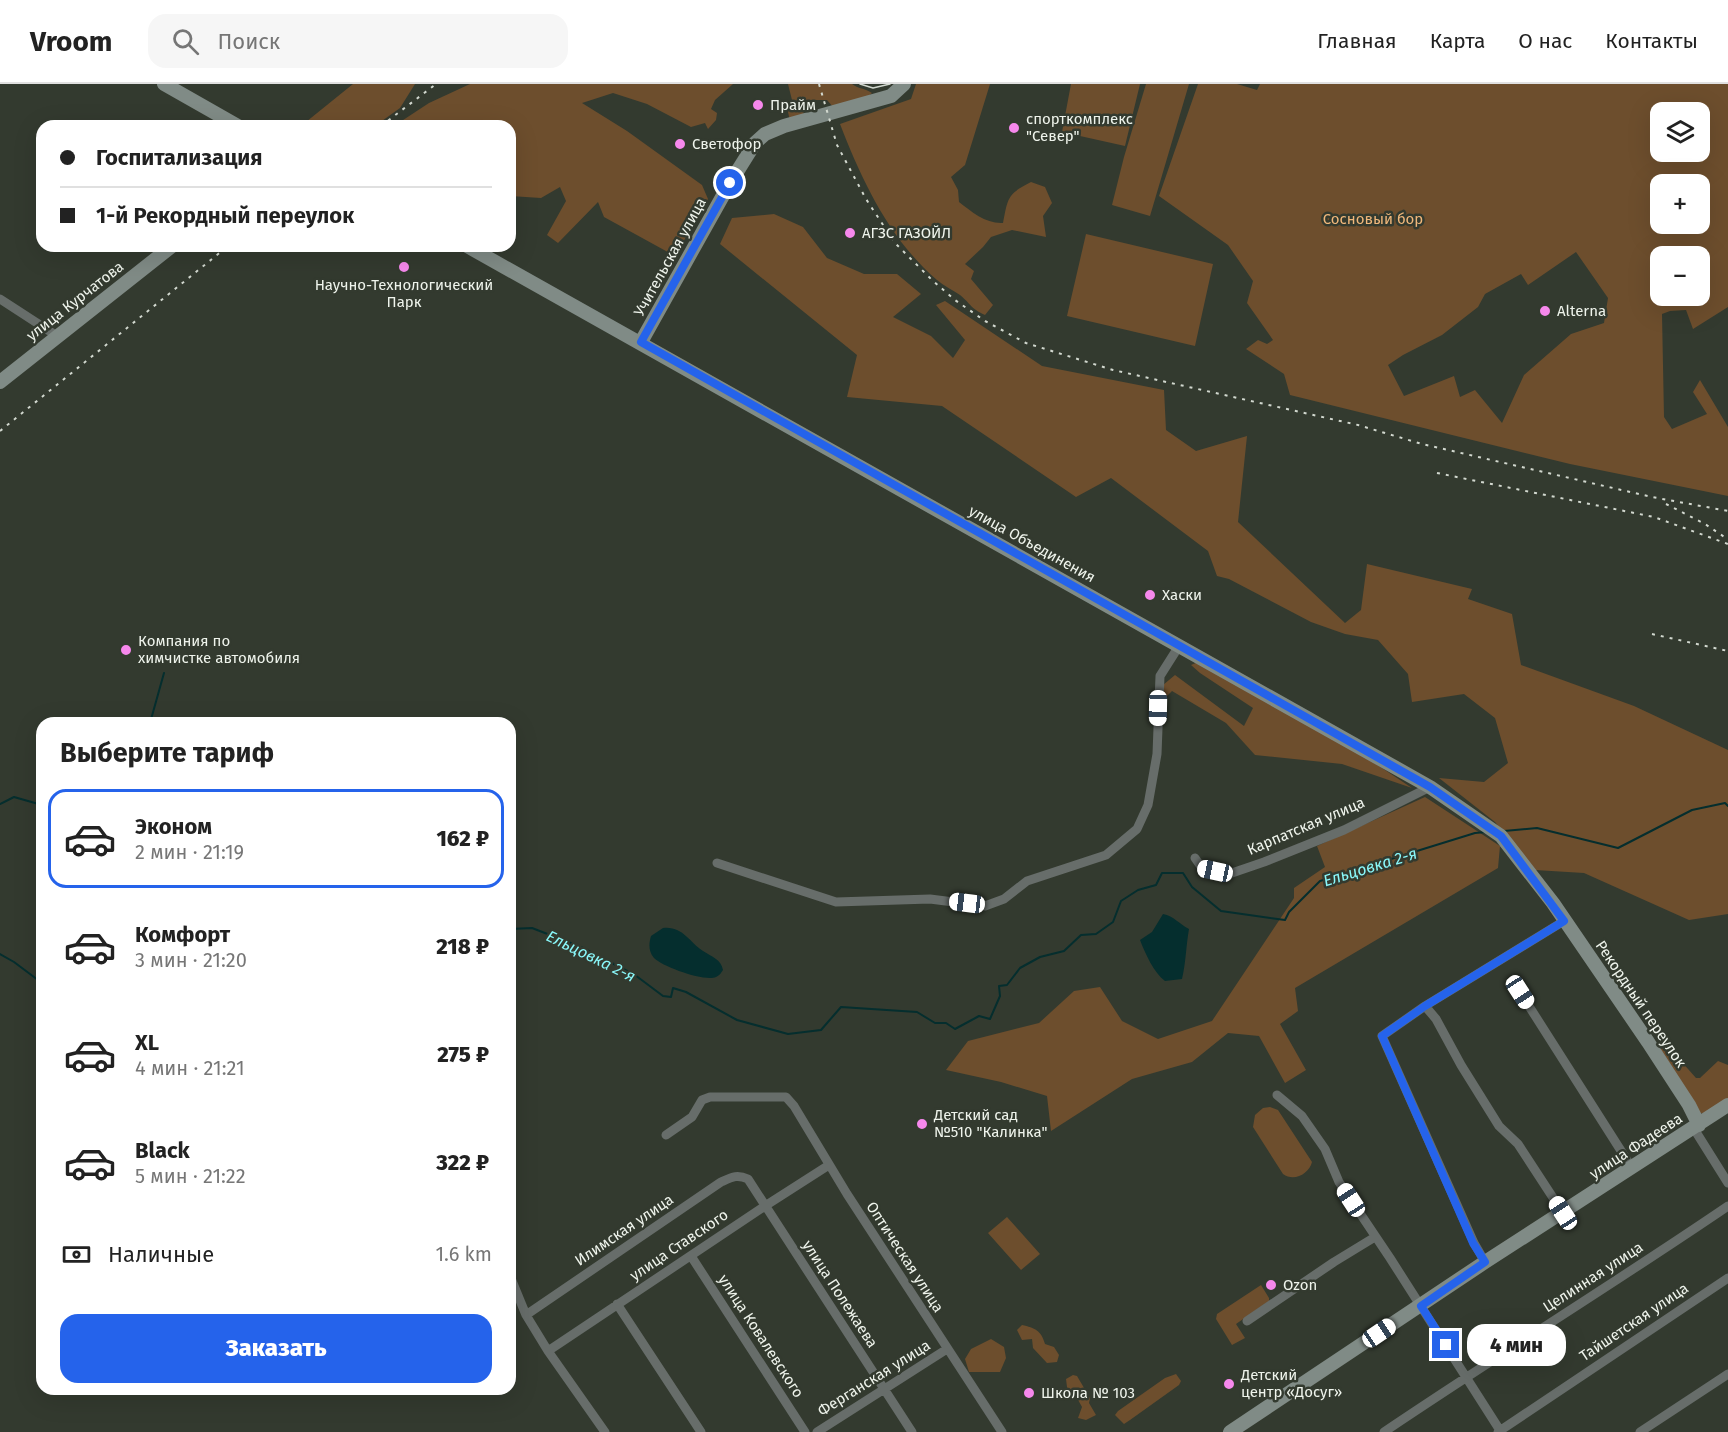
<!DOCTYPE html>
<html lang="ru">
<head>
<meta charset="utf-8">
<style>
	body { margin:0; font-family:"Fira Sans",sans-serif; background:#f6f6f6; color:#222; height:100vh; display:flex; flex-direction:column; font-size:22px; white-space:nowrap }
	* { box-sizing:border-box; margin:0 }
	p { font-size:20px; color:#767676 }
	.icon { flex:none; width:33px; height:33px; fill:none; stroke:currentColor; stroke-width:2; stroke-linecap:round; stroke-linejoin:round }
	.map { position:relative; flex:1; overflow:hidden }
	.panel { position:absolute; left:36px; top:633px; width:480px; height:678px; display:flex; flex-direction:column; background:#fff; border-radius:18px; box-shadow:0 6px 24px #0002 }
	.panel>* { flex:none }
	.banner { position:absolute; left:36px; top:36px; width:480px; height:132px; border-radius:18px; box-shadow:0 6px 24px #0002; display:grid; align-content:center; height:132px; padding:0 24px; background:#fff }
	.buttons { position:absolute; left:1650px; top:18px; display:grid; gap:12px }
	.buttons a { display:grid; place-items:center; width:60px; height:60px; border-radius:12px; background:#fff; box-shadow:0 6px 24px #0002; font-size:30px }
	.end { position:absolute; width:27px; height:27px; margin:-14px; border:8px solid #2563eb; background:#fff; box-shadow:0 0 0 3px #fff }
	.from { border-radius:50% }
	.bubble { position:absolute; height:42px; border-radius:18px; background:#fff; box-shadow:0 6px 24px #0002; font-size:20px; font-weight:800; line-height:42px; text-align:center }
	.car { position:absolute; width:18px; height:36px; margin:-18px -9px; border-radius:8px; box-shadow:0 0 4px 2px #0007; background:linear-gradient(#fff 24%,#345 0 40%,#fff 0 76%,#345 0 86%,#fff 0) }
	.banner b { display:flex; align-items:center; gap:21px; height:57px; font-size:22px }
	.banner b+b { border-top:2px solid #e0e0e0 }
	.banner i { width:15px; height:15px; background:#222 }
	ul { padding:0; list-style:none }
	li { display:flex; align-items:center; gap:18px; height:99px; margin:0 12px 9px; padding:0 12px; border:3px solid transparent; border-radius:18px }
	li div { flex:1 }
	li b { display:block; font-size:22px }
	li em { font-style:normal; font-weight:800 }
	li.on { border-color:#2563eb }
	li>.icon { width:54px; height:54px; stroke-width:1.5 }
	h2 { padding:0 24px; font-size:27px; line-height:72px }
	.pay { display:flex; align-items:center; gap:15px; height:66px; padding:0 24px; font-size:22px }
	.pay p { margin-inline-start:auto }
	.primary-button { display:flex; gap:12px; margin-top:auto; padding:12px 24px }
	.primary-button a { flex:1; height:69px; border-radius:18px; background:#2563eb; color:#fff; font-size:24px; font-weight:800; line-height:69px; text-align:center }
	header { display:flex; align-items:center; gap:36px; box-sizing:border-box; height:84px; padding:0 30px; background:#fff; border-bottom:2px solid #e0e0e0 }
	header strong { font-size:28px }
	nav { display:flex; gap:33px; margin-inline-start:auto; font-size:21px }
	.search { width:420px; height:54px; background:#f6f6f6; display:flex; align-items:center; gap:15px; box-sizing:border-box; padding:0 21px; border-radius:18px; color:#767676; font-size:22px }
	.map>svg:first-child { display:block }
	.green { fill:#6d4e2d; fill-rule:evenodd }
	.water { fill:#052e2e }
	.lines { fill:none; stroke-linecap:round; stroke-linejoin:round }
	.stream { stroke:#052e2e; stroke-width:2 }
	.street { stroke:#676d6a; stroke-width:9 }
	.secondary { stroke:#808b86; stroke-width:14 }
	.tram { stroke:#d2d8cf; stroke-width:1.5 }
	.rail { stroke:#d2d8cf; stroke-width:2; stroke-dasharray:3 6; stroke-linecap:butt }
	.route { stroke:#2563eb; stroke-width:8 }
	.poi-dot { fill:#f688ec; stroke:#333a2f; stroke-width:2 }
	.labels { text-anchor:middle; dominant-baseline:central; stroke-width:5; stroke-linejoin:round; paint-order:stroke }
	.poi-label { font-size:15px; fill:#eff4ec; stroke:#333a2f; text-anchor:start }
	.park-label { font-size:15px; fill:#f1b87b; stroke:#333a2f }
	.street-label { font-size:15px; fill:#eff4ec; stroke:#333a2f }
	.water-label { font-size:16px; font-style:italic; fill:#8af8fa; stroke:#333a2f }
</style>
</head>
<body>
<header>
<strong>Vroom</strong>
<div class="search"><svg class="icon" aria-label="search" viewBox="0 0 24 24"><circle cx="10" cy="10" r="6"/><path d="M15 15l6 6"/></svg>Поиск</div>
<nav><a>Главная</a><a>Карта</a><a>О нас</a><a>Контакты</a></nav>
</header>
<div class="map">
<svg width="1728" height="1348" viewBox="0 0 1728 1348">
	<rect width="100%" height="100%" fill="#333a2f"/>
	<!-- green -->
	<path class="green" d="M353 0H415L400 24 375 42H301Z
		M470 0H733L715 16 711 25 717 29 716 36 708 45 705 39 691 43 647 20 613 9 582 19 627 47 702 101 708 115 675 172 604 133 598 118 558 159 547 151 566 117 560 103 541 114 510 112V42H394L429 19Z
		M788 0H852C858 5 865 4 872 9L865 15 833 23 827 16H811L806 21 803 31 790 37 788 28 792 16Z
		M916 0H990L965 81 951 93 958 106 959 118C972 128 986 140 1003 139 1008 114 1007 110 1031 98L1045 103 1052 119 1043 132 1046 153 1012 146 991 153 983 163 965 180 974 187 971 195 993 221 985 231C970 224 972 221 960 211 953 206 944 202 937 196 890 156 862 97 840 40L911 15Z
		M1071 0H1140L1125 62 1062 48Z
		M1146 0H1189L1150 132 1112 121 1124 73Z
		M1198 0H1237L1257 6 1260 0H1728V223L1693 245 1686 226 1670 227 1662 230 1664 333 1672 345 1707 330 1693 308 1700 296 1728 343V412L1570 380 1290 311 1284 290 1246 265 1258 256 1267 260 1273 256 1247 219 1253 197 1228 161 1159 112ZM1660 28H1700V68H1660ZM1660 100H1700V140H1660ZM1576 168 1608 214 1604 239 1571 250 1524 291 1502 339 1475 306 1460 313 1454 292 1404 312 1388 281 1403 271 1442 251 1478 223 1485 210 1521 190 1528 201ZM1660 172H1700V212H1660Z
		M774 130 803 143 827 174 864 190H897L921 210 893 233 931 252 953 274 965 256 936 221 945 217 1042 282 1164 306 1166 346 1196 367 1247 352 1238 438 1345 539 1361 526 1367 480 1472 505 1468 515 1512 530 1521 581 1634 622 1728 666V830L1689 836 1584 789 1535 786 1495 738 1439 694 1484 698 1508 679 1495 634 1464 610 1412 618 1408 590 1378 556 1345 550 1311 538 1229 495 1217 492 1208 467 1111 394 1076 413 942 322 847 313 857 271 720 160 732 134Z
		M1086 150 1213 180 1195 262 1067 232Z
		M1198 578 1349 662 1412 704 1342 680 1255 671 1226 639 1172 607 1162 617 1163 601 1175 591 1244 642 1253 624 1200 589 1191 581Z
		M1425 713 1500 762 1498 784 1295 904 1298 927 1280 940 1306 986 1285 999 1259 952 1228 949 1192 978 1132 995 1051 1047 1047 1012 1001 998 946 986 968 957 1039 939 1074 907 1100 903 1122 937 1158 955 1212 937 1294 814V804L1325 783 1317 762Z
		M1667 964 1673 968 1696 994H1700L1718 977 1728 981V1017L1705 1030 1700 1029 1660 965Z
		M1270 1023 1278 1026 1312 1078C1309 1090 1294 1098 1283 1090L1253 1043 1255 1031 1263 1024Z
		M1007 1133 1040 1170 1021 1186 988 1149Z
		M1261 1201 1269 1214V1217L1236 1240 1245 1254 1232 1261 1216 1235 1217 1230Z
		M1022 1241C1035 1244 1041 1246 1045 1260L1054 1263 1059 1271 1057 1278 1047 1279 1033 1264 1032 1255 1022 1256 1017 1246Z
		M991 1255 1004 1263 1006 1274 1000 1288H969L965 1275 971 1265Z
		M1176 1290 1181 1297 1179 1301 1130 1336 1124 1340 1115 1331 1118 1327 1165 1294Z
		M1073 1291 1077 1292 1090 1314 1089 1319 1096 1331 1086 1336 1078 1334 1082 1323 1077 1314 1068 1311 1066 1295Z"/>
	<!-- water -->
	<path class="water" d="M1163 830C1174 832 1179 840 1189 845 1186 862 1186 878 1182 895L1165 897C1154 889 1145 869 1140 856L1152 848Z
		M663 844C683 842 689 858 703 867 712 873 721 875 723 886 721 889 720 891 716 893 705 898 663 883 654 874 648 867 649 859 651 852Z"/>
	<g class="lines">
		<!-- stream -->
		<path class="stream" d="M150 639 164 589
			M0 720 14 713 42 721
			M1504 747 1537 744 1618 764 1692 726 1725 719 1728 722
			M510 845 532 844 581 863 635 891 663 912 671 913 673 904 686 908 737 936 788 950 821 946 841 923 917 928 935 939H946L955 945 979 932 990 935 1000 912 999 902 1007 901 1020 884 1040 873 1064 867 1081 851 1096 850 1113 838 1121 817 1138 806 1156 801 1162 789H1183L1192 803 1221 827 1285 836 1289 828 1320 797 1475 749 1486 748
			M0 870 14 878 42 899"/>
		<!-- street -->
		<path class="street" d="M0 215 57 252
			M1195 774 1202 784 1229 790 1264 778 1344 746 1430 703
			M717 779 836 818 930 815 985 822 1004 815 1027 797 1106 771 1137 745 1148 721 1157 670 1160 592 1179 562
			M1520 908 1632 1084
			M1425 922 1436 935 1461 981 1499 1042 1518 1060 1563 1129
			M1277 1011 1302 1032 1325 1065 1339 1098 1390 1174 1501 1348
			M1699 1041 1696 1048 1728 1099
			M666 1051 692 1033 702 1016 710 1013H786L794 1022 847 1110 1002 1348
			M691 1172 805 1348
			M1485 1178 1474 1159 1382 952 1425 922 1564 837
			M510 1192 526 1231 548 1267 605 1348
			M617 1220 701 1348
			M526 1231 721 1098C732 1093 737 1090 748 1095L912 1348
			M1247 1237 1334 1178 1375 1153
			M548 1267 765 1122 829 1081
			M817 1348 947 1265
			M1384 1348C1498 1271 1615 1199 1728 1122
			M1498 1348 1728 1194
			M1640 1348 1728 1290"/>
		<!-- secondary -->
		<path class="secondary" d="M164 0 238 42
			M467 162 1430 703 1501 752 1553 819 1648 958 1689 1021 1699 1041
			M641 258 730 99 755 59 765 50 784 42 891 12 904 0
			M0 298 172 162
			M1230 1348 1485 1178 1728 1021"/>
		<!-- tram -->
		<path class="tram" d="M860 0 873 4 890 0"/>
		<!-- rail -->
		<path class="rail" d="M819 0 837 61 866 115 895 159 932 196 955 216 985 237 1026 259 1113 286 1358 341 1422 360 1652 413 1728 427
			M381 42 436 0
			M0 347 228 162
			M1437 389 1654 433 1728 460
			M1666 420 1705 440 1726 454
			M1652 550 1728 567"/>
	</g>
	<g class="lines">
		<!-- route -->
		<path class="route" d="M730 99 641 258 1430 703 1501 752 1564 837 1425 922 1382 952 1473 1159 1485 1178 1421 1222 1446 1261"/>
	</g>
	<!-- markers -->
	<g class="poi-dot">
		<circle cx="758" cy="21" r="6"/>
		<circle cx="1014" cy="44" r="6"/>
		<circle cx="680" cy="60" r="6"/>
		<circle cx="850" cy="149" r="6"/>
		<circle cx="404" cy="183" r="6"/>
		<circle cx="1545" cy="227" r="6"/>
		<circle cx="1150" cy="511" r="6"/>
		<circle cx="126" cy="566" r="6"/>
		<circle cx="922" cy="1040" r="6"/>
		<circle cx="1271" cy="1201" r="6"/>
		<circle cx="1229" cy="1300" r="6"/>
		<circle cx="1029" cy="1309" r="6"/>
	</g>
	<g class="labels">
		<!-- poi labels -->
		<g class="poi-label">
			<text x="770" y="21">Прайм</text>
			<text x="1026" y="35">спорткомплекс<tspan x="1026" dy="17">"Север"</tspan></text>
			<text x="692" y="60">Светофор</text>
			<text x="862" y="149">АГЗС ГАЗОЙЛ</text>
			<text x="404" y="201" text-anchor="middle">Научно-Технологический<tspan x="404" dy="17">Парк</tspan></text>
			<text x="1557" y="227">Alterna</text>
			<text x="1162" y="511">Хаски</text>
			<text x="138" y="557">Компания по<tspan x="138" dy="17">химчистке автомобиля</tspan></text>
			<text x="934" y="1031">Детский сад<tspan x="934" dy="17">№510 "Калинка"</tspan></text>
			<text x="1283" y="1201">Ozon</text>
			<text x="1241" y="1291">Детский<tspan x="1241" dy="17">центр «Досуг»</tspan></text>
			<text x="1041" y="1309">Школа № 103</text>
		</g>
		<!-- park labels -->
		<g class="park-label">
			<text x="1373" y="135">Сосновый бор</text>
		</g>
		<!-- street labels -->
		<g class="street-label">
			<text transform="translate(670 173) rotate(-61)">Учительская улица</text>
			<text transform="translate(75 217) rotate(-38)">улица Курчатова</text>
			<text transform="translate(1032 460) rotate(29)">улица Объединения</text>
			<text transform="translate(1306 742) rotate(-23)">Карпатская улица</text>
			<text transform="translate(1641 920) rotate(56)">Рекордный переулок</text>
			<text transform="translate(1636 1062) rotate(-33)">улица Фадеева</text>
			<text transform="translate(624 1146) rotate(-34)">Илимская улица</text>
			<text transform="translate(679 1161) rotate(-34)">улица Ставского</text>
			<text transform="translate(905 1173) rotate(57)">Оптическая улица</text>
			<text transform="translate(1593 1193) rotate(-33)">Целинная улица</text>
			<text transform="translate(840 1210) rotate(57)">улица Полежаева</text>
			<text transform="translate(1634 1238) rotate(-34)">Тайшетская улица</text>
			<text transform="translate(761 1252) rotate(57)">улица Ковалевского</text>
			<text transform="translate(874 1294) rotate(-32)">Ферганская улица</text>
		</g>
		<!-- water labels -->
		<g class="water-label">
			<text transform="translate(1370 783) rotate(-17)">Ельцовка 2-я</text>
			<text transform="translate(591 872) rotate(26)">Ельцовка 2-я</text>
		</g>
	</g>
</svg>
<div class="buttons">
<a><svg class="icon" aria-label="layers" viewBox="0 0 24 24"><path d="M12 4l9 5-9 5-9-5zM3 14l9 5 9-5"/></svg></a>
<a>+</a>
<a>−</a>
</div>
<i class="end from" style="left:730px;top:99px"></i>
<i class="end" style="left:1446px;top:1261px"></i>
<div class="bubble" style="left:1467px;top:1240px;width:99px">4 мин</div>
<i class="car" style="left:1158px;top:624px;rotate:181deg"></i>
<i class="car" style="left:1215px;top:787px;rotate:282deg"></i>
<i class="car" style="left:967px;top:819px;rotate:277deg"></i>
<i class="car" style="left:1520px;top:908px;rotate:147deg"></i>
<i class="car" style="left:1351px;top:1116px;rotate:327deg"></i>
<i class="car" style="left:1563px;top:1129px;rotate:327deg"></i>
<i class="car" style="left:1379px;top:1249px;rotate:56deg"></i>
<div class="banner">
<b><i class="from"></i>Госпитализация</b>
<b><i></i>1-й Рекордный переулок</b>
</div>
<section class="panel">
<h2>Выберите тариф</h2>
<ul>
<li class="on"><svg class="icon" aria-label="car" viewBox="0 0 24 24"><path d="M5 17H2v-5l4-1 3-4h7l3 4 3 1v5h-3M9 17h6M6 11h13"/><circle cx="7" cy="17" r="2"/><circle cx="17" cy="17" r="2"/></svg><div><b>Эконом</b><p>2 мин · 21:19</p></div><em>162 ₽</em></li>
<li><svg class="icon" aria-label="car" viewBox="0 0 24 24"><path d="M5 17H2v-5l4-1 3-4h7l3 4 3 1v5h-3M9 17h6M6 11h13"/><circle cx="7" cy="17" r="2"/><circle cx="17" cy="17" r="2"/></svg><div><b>Комфорт</b><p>3 мин · 21:20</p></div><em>218 ₽</em></li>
<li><svg class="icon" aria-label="car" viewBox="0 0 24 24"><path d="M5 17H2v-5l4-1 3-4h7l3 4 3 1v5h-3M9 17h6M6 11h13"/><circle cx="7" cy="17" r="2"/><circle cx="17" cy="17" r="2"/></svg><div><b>XL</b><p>4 мин · 21:21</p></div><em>275 ₽</em></li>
<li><svg class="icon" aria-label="car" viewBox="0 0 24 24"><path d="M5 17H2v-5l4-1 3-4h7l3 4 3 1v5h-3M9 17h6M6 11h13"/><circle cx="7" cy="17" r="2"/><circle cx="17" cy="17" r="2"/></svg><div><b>Black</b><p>5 мин · 21:22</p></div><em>322 ₽</em></li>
</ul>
<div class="pay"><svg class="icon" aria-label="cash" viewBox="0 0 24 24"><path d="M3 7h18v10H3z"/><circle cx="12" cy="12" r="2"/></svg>Наличные<p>1.6 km</p></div>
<div class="primary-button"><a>Заказать</a></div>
</section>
</div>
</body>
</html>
